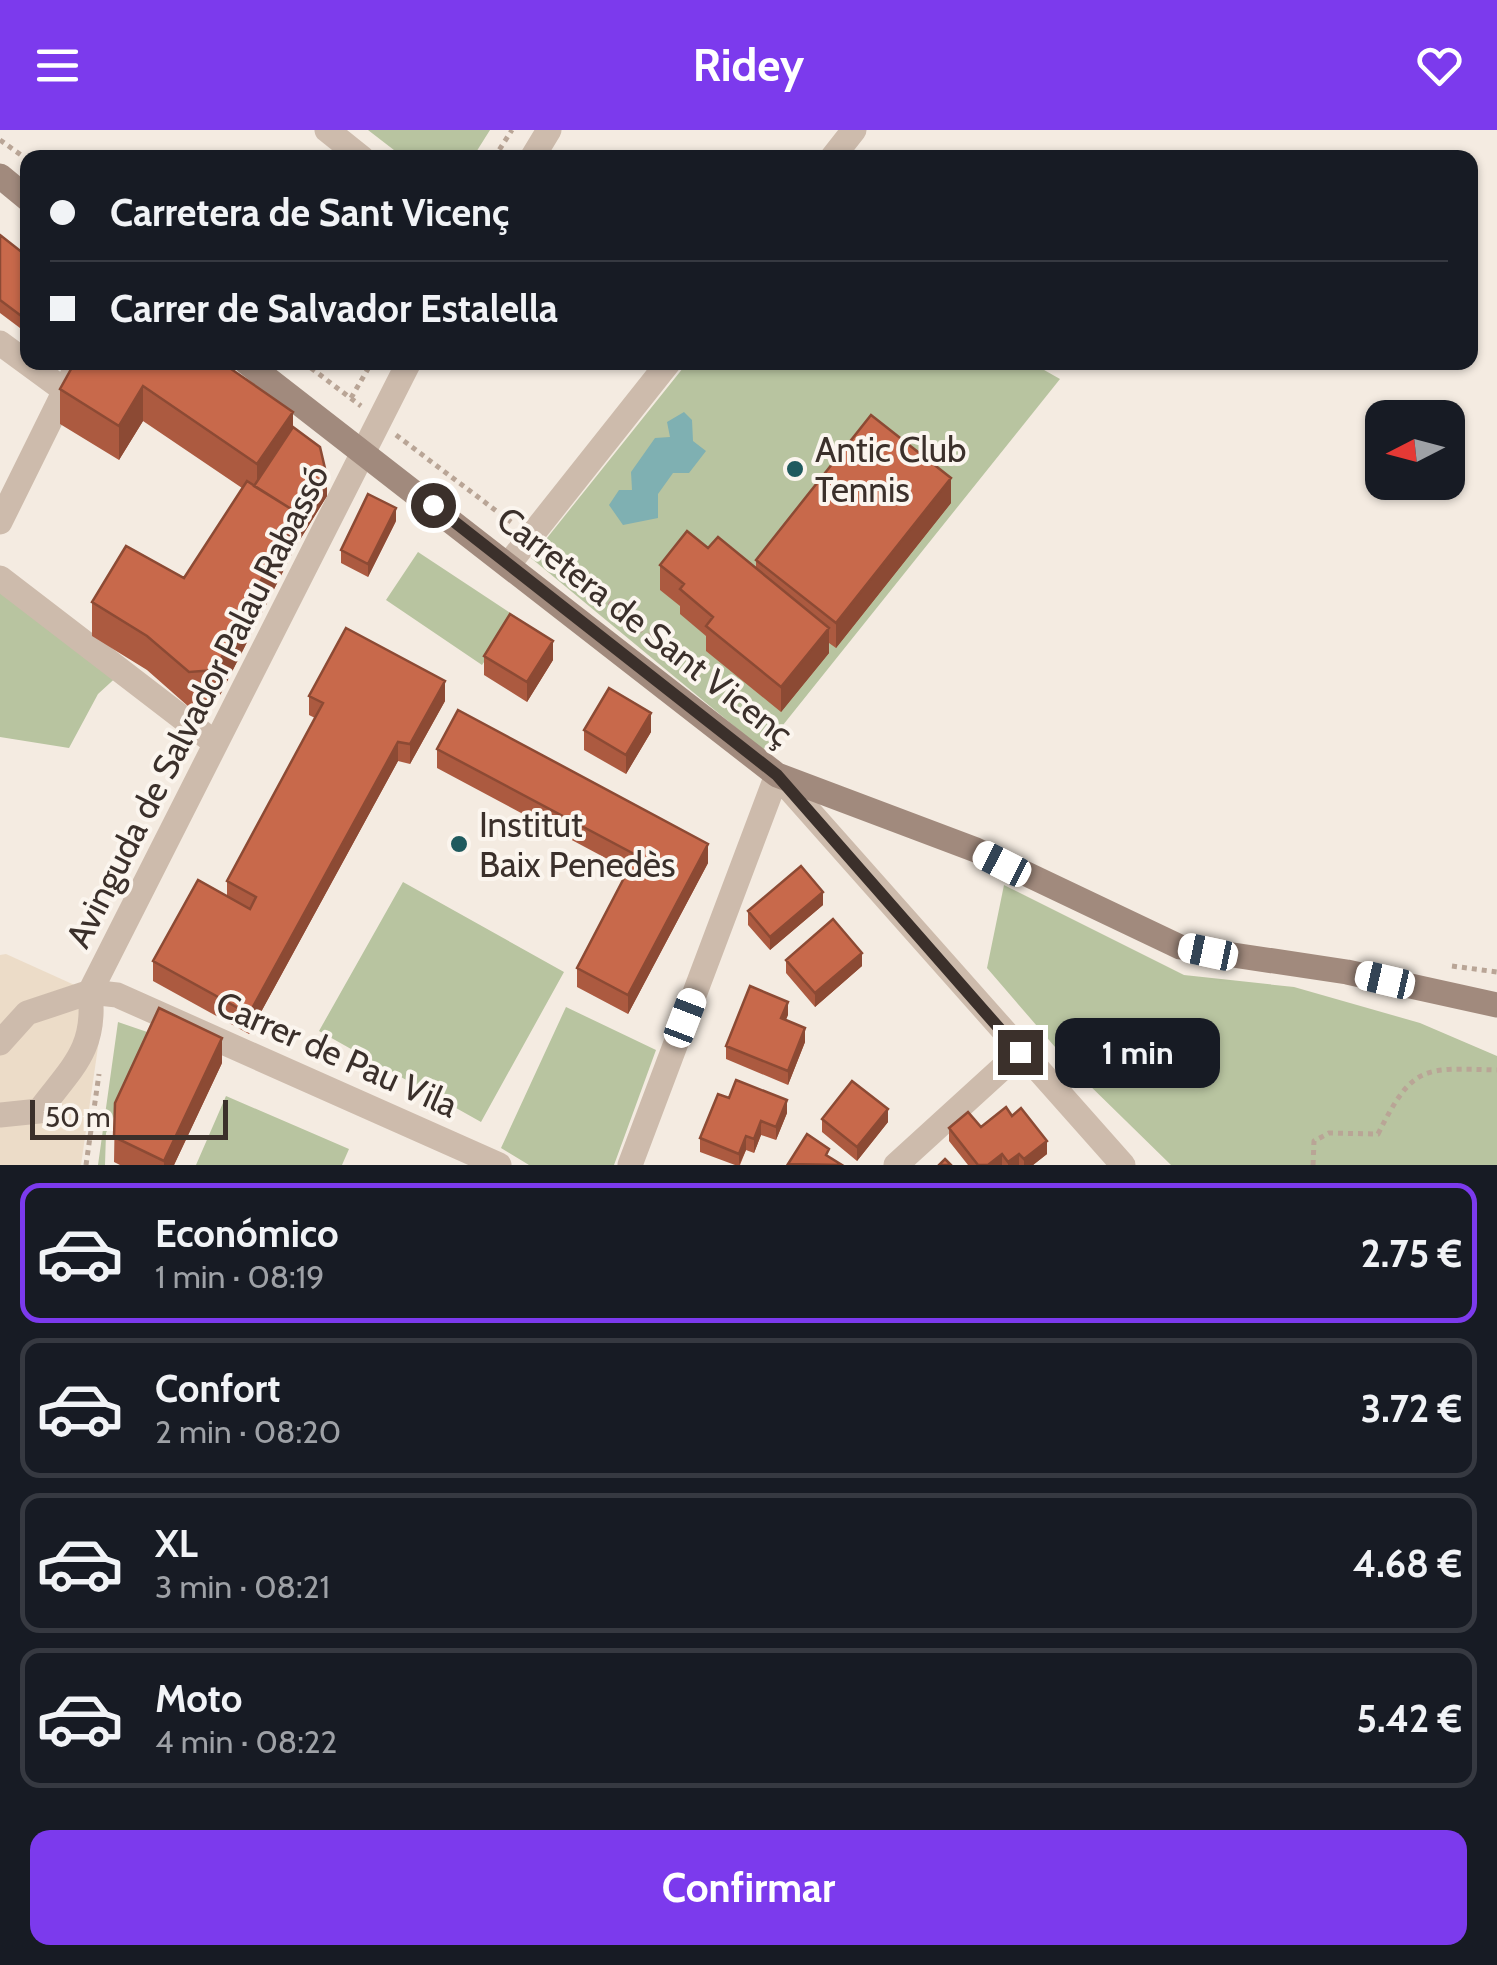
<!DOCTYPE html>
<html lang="es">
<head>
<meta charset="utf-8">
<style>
	body { margin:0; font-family:Cabin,sans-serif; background:#242831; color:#f1f3f6; height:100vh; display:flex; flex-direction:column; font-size:38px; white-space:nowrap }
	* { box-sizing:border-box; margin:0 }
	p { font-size:32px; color:#9ea1a6 }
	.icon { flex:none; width:55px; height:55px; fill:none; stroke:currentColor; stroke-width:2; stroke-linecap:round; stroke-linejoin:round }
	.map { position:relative; height:1035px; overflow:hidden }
	.drawer { display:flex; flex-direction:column; background:#171b24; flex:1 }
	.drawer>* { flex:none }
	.guide { position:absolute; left:20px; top:20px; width:1458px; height:220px; border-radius:20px; box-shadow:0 2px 8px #0004; display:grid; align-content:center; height:220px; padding:0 30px; background:#171b24 }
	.needle { width:65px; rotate:264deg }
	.fabs { position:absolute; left:1365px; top:270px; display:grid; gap:20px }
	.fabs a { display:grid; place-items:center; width:100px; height:100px; border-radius:20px; background:#171b24; box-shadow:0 2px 8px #0004; font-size:50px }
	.scale { position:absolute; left:30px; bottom:25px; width:198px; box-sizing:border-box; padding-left:10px; border:5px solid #3b302b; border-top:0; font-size:28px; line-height:35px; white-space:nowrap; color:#3b302b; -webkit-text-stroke:8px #fbf5ee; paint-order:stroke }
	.end { position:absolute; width:45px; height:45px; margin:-22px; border:12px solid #3b302b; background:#fff; box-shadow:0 0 0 5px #fff }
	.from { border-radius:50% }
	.bubble { position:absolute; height:70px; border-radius:20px; background:#171b24; box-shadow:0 2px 8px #0004; font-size:32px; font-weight:700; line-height:70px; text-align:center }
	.car { position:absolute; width:30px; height:60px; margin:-30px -15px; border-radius:12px; box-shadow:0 0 8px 2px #0007; background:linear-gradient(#fff 24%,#345 0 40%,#fff 0 76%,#345 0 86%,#fff 0) }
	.guide b { display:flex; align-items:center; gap:35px; height:95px; font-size:38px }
	.guide b+b { border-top:2px solid #363941 }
	.guide i { width:25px; height:25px; background:#f1f3f6 }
	ul { padding:18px 0 0; list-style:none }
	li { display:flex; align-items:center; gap:30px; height:140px; margin:0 20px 15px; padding:0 10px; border:5px solid #363941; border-radius:20px }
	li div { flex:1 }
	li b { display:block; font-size:38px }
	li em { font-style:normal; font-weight:700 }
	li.active { border-color:#7c3aed }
	li>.icon { width:90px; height:90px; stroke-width:1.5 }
	.primary-button { display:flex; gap:20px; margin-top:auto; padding:20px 30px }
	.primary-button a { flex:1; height:115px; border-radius:20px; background:#7c3aed; color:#fff; font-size:40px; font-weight:700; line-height:115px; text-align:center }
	header { display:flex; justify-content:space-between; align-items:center; height:130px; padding:0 30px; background:#7c3aed; color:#fff; font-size:45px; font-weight:700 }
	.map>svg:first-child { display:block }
	.green { fill:#b8c4a0 }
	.plaza { fill:#ecdcc8 }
	.water { fill:#7fb0b2 }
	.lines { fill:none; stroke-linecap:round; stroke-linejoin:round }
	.path { stroke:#b9a596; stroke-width:5; stroke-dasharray:5 5; stroke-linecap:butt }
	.street { stroke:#cdbbac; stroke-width:25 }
	.secondary { stroke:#a18a7d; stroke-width:25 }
	.wall { fill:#ac5a40 }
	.shaded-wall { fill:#8c4a34 }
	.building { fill:#c8694b; stroke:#8c4a34; stroke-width:2.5 }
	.route { stroke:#3b302b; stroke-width:12 }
	.poi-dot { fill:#1f5a5e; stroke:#fbf5ee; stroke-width:4 }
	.labels { text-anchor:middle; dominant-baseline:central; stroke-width:8; stroke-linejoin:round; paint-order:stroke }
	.poi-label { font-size:35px; fill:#3b302b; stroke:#fbf5ee; text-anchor:start }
	.street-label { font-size:35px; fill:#3b302b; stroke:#fbf5ee }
</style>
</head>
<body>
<header><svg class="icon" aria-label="menu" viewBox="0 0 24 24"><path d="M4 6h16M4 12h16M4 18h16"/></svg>Ridey<svg class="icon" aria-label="heart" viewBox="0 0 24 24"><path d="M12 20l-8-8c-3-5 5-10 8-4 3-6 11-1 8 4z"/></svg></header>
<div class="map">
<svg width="1497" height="1035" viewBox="0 0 1497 1035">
	<rect width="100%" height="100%" fill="#f4ebe1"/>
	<!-- green -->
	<path class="green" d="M368 0H490L473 27H403Z
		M1030 232 1060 249 763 620 531 428 687 233Z
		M418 422 515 486 482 535 386 470Z
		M0 451 122 542 98 564 69 618 0 607Z
		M403 752 564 842 481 992 319 901Z
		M1004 755 1184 845 1294 857 1420 893 1497 926V1035H1171L1080 946 987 838Z
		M566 877 656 920 614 1035H529L501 1018Z
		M118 892 153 904 106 1003 105 1035H98Z
		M226 966 349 1019 342 1035H196Z"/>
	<!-- plaza -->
	<path class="plaza" d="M6 824 90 862 103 882 81 1035H0V825Z"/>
	<!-- water -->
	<path class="water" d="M684 282 692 290 693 311 706 321 689 343H673L658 364V388L623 395 609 375 619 360H632L631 342 655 308 670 307 667 292Z"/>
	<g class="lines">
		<!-- path -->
		<path class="path" d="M0 10 28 30
			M494 28 512 0
			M303 232 361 276
			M351 268 372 232
			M396 305 511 392
			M548 420 699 549
			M1452 836 1497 842
			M86 1035 99 944
			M1313 1035 1314 1011 1329 1003 1378 1004C1413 934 1423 938 1497 940"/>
		<!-- street -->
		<path class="street" d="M327 0 362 28
			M532 28 549 0
			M832 28 854 0
			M0 213 64 260
			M0 392 79 232
			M508 435 669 232
			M0 448 215 613
			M90 862 409 232
			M0 913 27 883 90 862 117 865 499 1035
			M0 985 39 981C72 937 97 919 90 862
			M630 1035 777 645 1123 1035
			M896 1035 1020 922"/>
		<!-- secondary -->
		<path class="secondary" d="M0 46 28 69
			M246 232 777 645 976 720 1180 817 1347 842 1497 875"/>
	</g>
	<!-- wall -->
	<path class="wall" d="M0 105 28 127V204L0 183Z
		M75 232 293 297 327 366 296 416 215 575 189 577 147 540 92 506V472L184 448 242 358 143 291 119 330 60 294V259Z
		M951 373 836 518 829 513V523L781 582 706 521V506L680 484V476L660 460V435L708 418 756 438V430Z
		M396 391 368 447 341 433V420Z
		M484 526 553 530 527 572 484 545Z
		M309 566 445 571 410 634 398 631 249 904 153 851V831L227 766V751L315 588 309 585Z
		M584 600 651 602 626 644 584 620Z
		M437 619 708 733 628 884 577 857V838L628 740 437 638Z
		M823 775 770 820 748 795V781Z
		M786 830 862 836 815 877 786 843Z
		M788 885 785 890 805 912 788 955 726 929V916Z
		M222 933 174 1035H120L114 1032 115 973Z
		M729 968 787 983 776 1010 761 1005 754 1023 746 1020 740 1035H735L700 1022V1008Z
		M1012 986 1047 1024 1033 1035H968L949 1011V998L981 997Z
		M822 989 888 992 857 1031 822 1002Z"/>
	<!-- shaded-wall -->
	<path class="shaded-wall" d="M143 256V291L119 330V296Z
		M293 282V316L257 369V334Z
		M327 347V366L296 416V397Z
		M951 348V373L836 518V493Z
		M396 378V391L368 447V434Z
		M296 382V416L215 575V540Z
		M829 498V523L781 582V557Z
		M553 511V530L527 572V552Z
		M445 551V571L410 634V614Z
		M651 583V602L626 644V625Z
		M398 612V631L249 904V884Z
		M708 714V733L628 884V865Z
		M823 762V775L770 820V807Z
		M862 823V836L815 877V863Z
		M788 872V885L781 902V888Z
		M805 898V912L788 955V941Z
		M222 908V933L174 1035H164V1031Z
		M787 970V983L776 1010V997Z
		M888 979V992L857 1031V1017Z
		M761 991V1005L754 1023V1009Z
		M746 1006V1020L739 1035V1024Z
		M1047 1011V1024L1033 1035H1024V1029Z
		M1002 1024V1035H988Z
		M1019 1024V1035H1008V1032Z"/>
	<!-- building -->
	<path class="building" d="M0 105 28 127V191L0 170Z
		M75 232H221L293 282 257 334 143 256 119 296 60 259Z
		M871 285 951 348 836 493 756 430Z
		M293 297 320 317 327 347 296 397V382L254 356Z
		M247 351 296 382 215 540 189 542 147 506 92 472 126 416 184 448Z
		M368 364 396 378 368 434 341 420Z
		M687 401 708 418 718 407 829 498 781 557 706 496 713 487 680 459 684 454 660 435Z
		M510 484 553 511 527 552 484 526Z
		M346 498 445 551 410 614 398 612 249 884 153 831 198 750 250 779 256 767 227 751 323 573 309 566Z
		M609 558 651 583 626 625 584 600Z
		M458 580 708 714 628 865 577 838 636 725 437 619Z
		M801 736 823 762 770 807 748 781Z
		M833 789 862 823 815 863 786 830Z
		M750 856 788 872 781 888 805 898 788 941 726 916Z
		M159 878 222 908 164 1031 114 1007 115 973Z
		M736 950 787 970 776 997 761 991 754 1009 746 1006 739 1024 700 1008 718 964 729 968Z
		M852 951 888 979 857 1017 822 989Z
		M1006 977 1012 986 1021 978 1047 1011 1024 1029 1019 1024 1008 1032 1002 1024 988 1035H978L949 998 968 982 981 997Z
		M807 1004 829 1019 826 1025 842 1035 788 1034Z
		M945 1029 951 1035H939Z"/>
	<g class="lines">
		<!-- route -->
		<path class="route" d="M433 375 777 645 1020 922"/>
	</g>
	<!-- markers -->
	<g class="poi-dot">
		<circle cx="795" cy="339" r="10"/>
		<circle cx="459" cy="714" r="10"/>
	</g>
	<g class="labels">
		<!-- poi labels -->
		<g class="poi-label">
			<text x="815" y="319">Antic Club<tspan x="815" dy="40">Tennis</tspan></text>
			<text x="479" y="694">Institut<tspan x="479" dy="40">Baix Penedès</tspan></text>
		</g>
		<!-- street labels -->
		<g class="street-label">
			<text transform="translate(645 496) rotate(38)">Carretera de Sant Vicenç</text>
			<text transform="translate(197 576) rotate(-63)">Avinguda de Salvador Palau Rabassó</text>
			<text transform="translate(337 924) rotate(24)">Carrer de Pau Vila</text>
		</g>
	</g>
</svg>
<div class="fabs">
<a><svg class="needle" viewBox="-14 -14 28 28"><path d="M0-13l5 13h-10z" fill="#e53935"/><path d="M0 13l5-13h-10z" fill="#9ea1a6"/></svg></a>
</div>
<div class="scale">50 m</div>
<i class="end from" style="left:433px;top:375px"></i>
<i class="end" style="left:1020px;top:922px"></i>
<div class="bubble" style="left:1055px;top:888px;width:165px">1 min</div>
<i class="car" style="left:1002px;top:734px;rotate:297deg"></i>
<i class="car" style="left:1208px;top:822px;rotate:282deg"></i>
<i class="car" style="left:1385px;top:850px;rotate:283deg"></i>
<i class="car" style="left:685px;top:888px;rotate:21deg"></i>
<div class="guide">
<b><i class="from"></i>Carretera de Sant Vicenç</b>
<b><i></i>Carrer de Salvador Estalella</b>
</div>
</div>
<section class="drawer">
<ul>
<li class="active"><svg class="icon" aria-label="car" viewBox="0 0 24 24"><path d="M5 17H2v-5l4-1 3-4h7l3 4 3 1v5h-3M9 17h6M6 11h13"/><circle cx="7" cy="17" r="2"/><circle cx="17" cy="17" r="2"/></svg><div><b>Económico</b><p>1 min · 08:19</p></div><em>2.75 €</em></li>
<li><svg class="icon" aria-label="car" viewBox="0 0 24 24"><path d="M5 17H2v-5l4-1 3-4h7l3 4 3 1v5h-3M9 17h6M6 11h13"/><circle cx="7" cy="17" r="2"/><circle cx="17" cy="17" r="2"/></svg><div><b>Confort</b><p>2 min · 08:20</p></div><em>3.72 €</em></li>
<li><svg class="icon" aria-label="car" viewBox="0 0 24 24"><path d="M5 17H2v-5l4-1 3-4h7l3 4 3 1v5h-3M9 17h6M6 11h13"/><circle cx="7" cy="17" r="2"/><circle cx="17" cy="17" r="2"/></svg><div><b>XL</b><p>3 min · 08:21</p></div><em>4.68 €</em></li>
<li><svg class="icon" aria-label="car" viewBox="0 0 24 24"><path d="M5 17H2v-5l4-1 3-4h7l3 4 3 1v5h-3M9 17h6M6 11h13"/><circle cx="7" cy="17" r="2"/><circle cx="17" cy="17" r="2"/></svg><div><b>Moto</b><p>4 min · 08:22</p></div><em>5.42 €</em></li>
</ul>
<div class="primary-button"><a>Confirmar</a></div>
</section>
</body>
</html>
